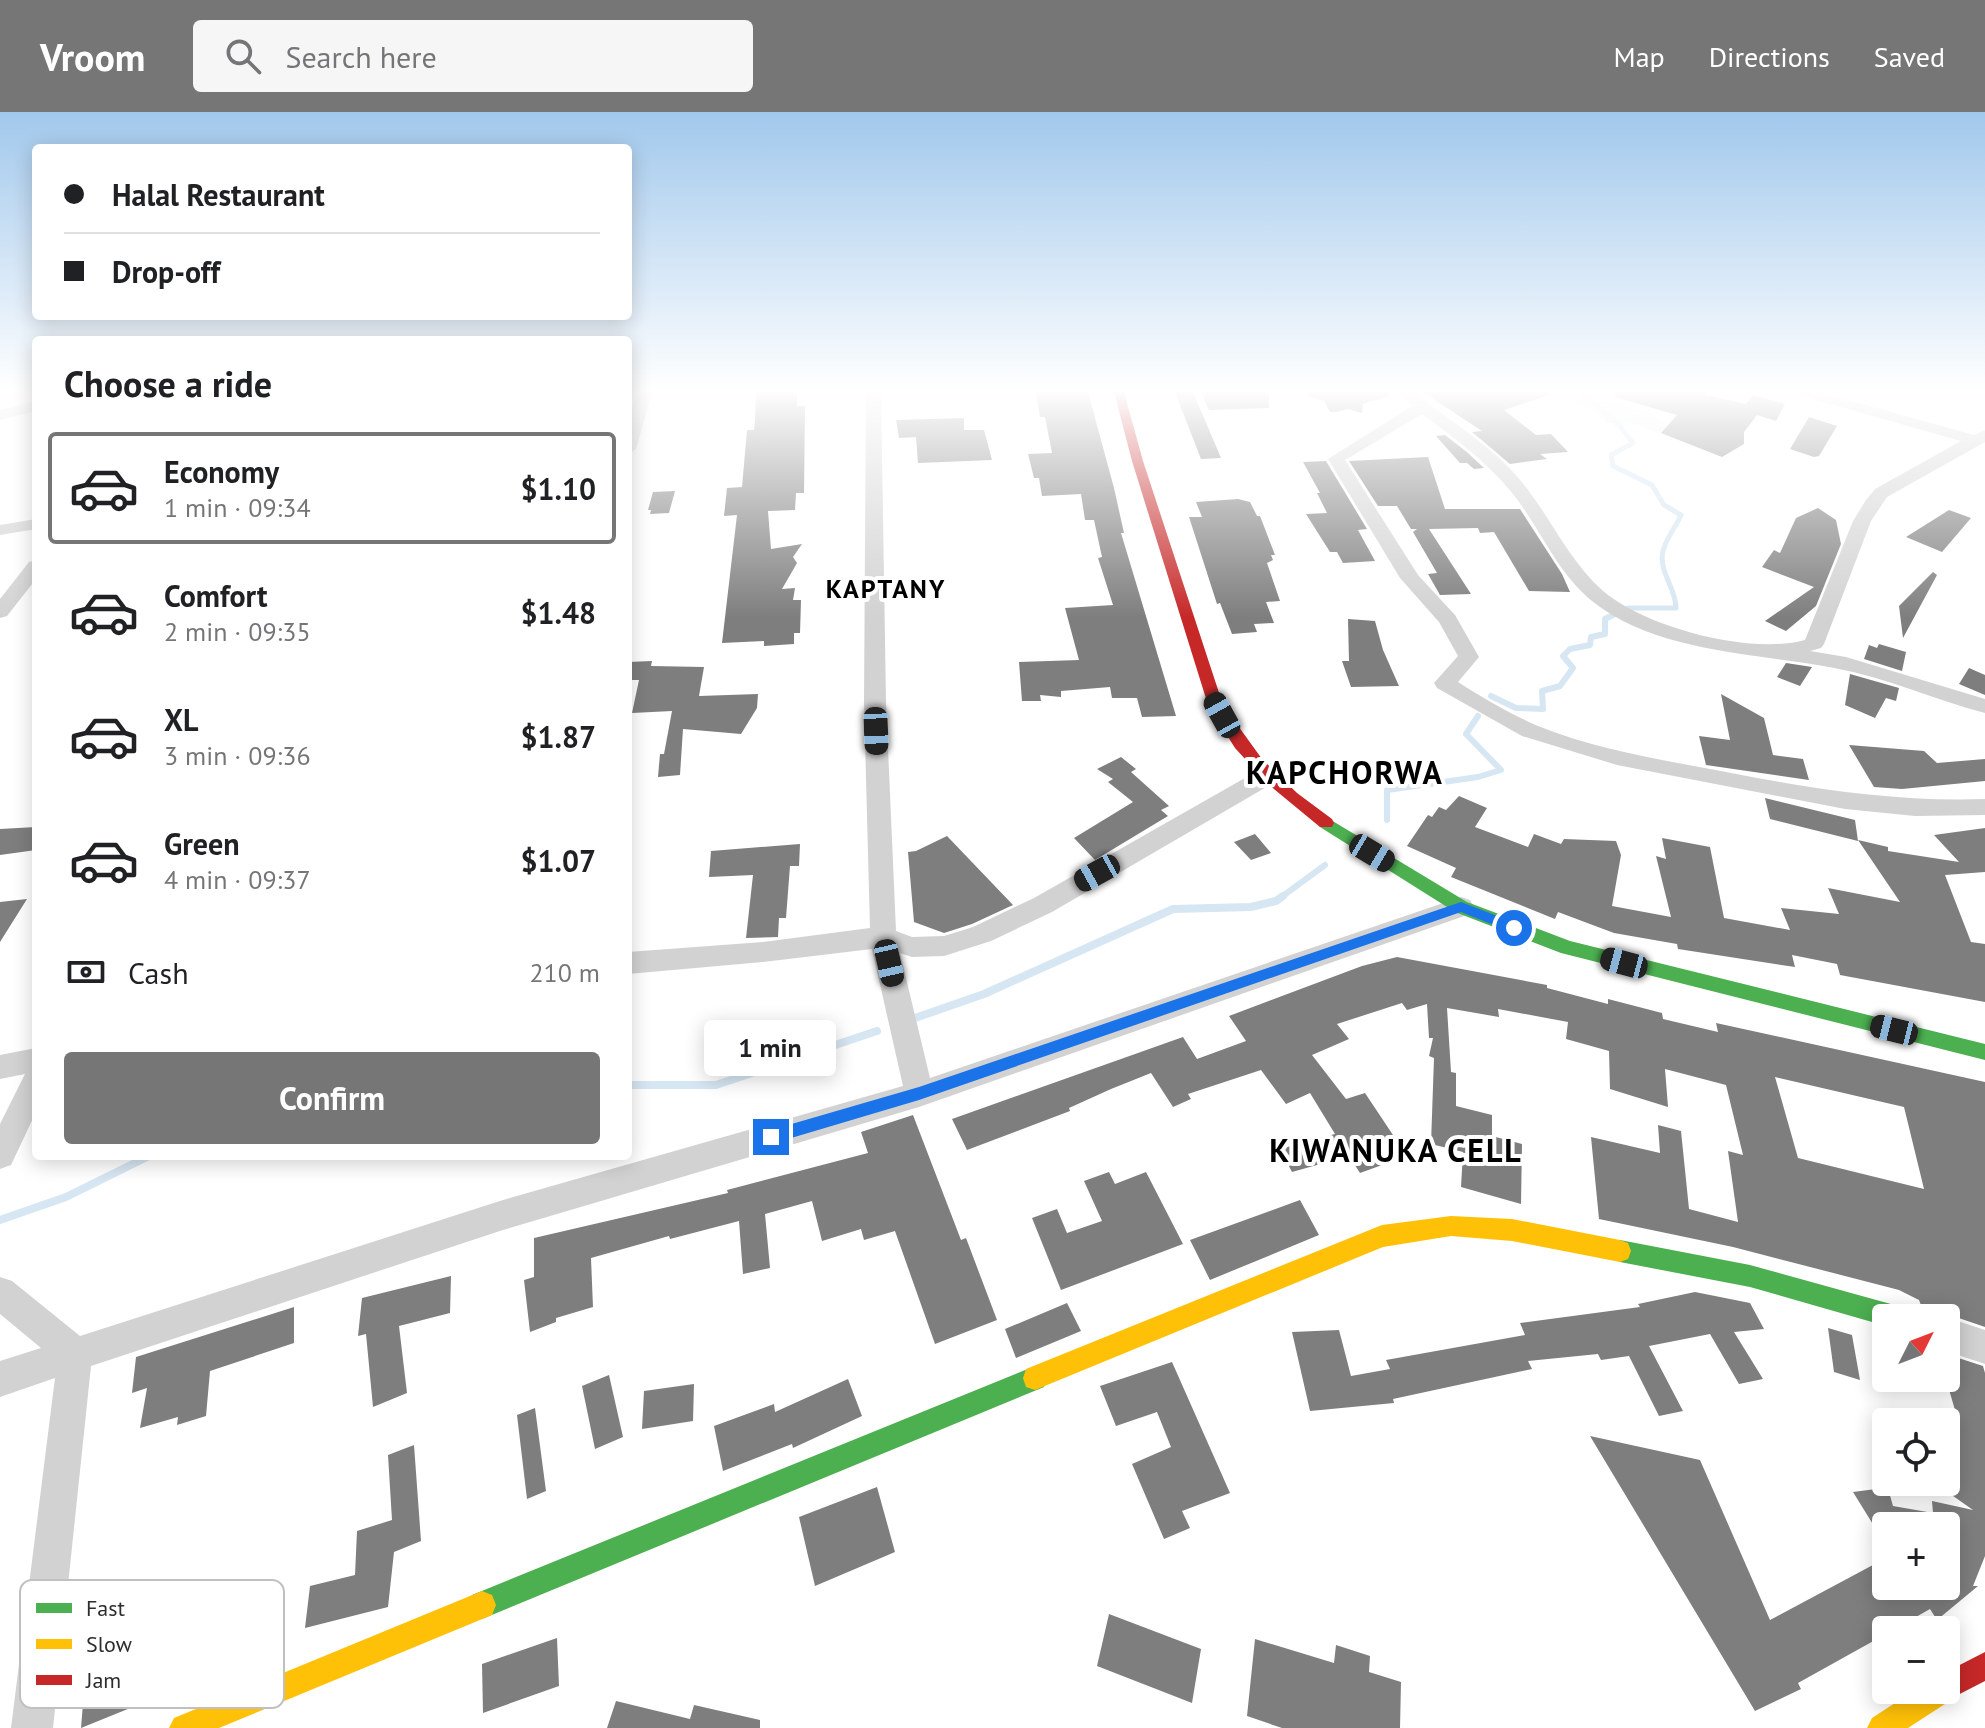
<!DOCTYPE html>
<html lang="en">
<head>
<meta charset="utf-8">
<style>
	body { margin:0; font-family:"PT Sans",sans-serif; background:#f6f6f6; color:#202124; height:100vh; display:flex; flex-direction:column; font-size:30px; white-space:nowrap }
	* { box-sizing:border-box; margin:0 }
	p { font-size:26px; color:#757577 }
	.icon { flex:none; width:44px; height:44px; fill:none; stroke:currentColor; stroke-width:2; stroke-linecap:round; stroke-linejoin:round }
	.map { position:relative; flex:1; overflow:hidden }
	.panel { position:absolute; left:32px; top:224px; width:600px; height:824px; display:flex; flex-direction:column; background:#fff; border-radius:8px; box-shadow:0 4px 20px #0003 }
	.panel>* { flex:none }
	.top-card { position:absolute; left:32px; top:32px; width:600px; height:176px; border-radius:8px; box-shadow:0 4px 20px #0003; display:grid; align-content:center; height:176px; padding:0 32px; background:#fff }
	.needle { width:52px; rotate:48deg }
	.fabs { position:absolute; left:1872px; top:1192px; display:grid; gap:16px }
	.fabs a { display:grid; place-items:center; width:88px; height:88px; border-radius:8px; background:#fff; box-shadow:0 4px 20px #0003; font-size:40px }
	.end { position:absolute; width:36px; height:36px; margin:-18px; border:10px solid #1a73e8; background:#fff; box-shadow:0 0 0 4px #fff }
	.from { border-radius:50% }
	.bubble { position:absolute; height:56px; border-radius:8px; background:#fff; box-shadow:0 4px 20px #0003; font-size:26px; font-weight:600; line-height:56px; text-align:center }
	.car { position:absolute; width:24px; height:48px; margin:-24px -12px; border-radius:10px; box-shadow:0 0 6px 2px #0007; background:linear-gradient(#222 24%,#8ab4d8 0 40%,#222 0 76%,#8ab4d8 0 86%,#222 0) }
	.top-card b { display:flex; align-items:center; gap:28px; height:76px; font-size:30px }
	.top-card b+b { border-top:2px solid #e0e0e0 }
	.top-card i { width:20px; height:20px; background:#202124 }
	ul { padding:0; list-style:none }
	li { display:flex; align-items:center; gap:24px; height:112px; margin:0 16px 12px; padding:0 16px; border:4px solid transparent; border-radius:8px }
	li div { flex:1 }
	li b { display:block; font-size:30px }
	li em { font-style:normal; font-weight:600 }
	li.on { border-color:#767676 }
	li>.icon { width:72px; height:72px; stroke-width:1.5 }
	h2 { padding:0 32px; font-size:36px; line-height:96px }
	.pay { display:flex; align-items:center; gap:20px; height:88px; padding:0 32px; font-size:30px }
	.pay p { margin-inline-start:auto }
	.cta { display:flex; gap:16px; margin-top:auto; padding:16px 32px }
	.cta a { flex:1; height:92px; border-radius:8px; background:#767676; color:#fff; font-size:32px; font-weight:600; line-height:92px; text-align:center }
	header { display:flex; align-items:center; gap:48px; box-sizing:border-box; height:112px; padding:0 40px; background:#767676; color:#fff }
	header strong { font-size:38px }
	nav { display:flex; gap:44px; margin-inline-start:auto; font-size:28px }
	.search { width:560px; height:72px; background:#f6f6f6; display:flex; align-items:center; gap:20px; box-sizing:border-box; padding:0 28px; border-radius:8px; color:#757577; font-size:30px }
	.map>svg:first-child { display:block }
	.green { fill:#eff5eb }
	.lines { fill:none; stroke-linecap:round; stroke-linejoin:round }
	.stream-far2 { stroke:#d6e6f2; stroke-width:5 }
	.stream-far1 { stroke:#d6e6f2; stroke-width:6 }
	.stream { stroke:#d6e6f2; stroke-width:8 }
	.building { fill:#7e7e7e; fill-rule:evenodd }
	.street { fill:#d2d2d2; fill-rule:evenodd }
	.fast { fill:#4caf50; fill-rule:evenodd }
	.slow { fill:#ffc107; fill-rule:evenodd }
	.jam { fill:#c62828; fill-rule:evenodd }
	.route { fill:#1a73e8 }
	.labels { text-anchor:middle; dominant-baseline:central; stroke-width:8; stroke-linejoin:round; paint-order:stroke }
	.far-district-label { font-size:26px; font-weight:bold; letter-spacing:2px; fill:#000; stroke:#fff }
	.district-label { font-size:32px; font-weight:bold; letter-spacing:2px; fill:#000; stroke:#fff }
	.key { fill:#fff; stroke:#c0c0c0; stroke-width:2 }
	.key-label { font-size:22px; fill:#2d2d2d }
</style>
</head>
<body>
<header>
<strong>Vroom</strong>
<div class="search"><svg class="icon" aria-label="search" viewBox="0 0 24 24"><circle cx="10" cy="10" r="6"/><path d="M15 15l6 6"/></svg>Search here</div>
<nav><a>Map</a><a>Directions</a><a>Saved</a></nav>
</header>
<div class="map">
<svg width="1985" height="1616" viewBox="0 0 1985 1616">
	<rect width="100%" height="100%" fill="#fff"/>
	<!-- green -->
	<path class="green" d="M1595 280H1604L1607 288C1633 300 1655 296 1673 319L1658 321 1634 312 1608 311 1575 289Z"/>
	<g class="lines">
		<!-- stream-far2 -->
		<path class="stream-far2" d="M1581 280 1620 314 1633 331 1611 343 1613 354 1652 373 1664 393 1681 403C1676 415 1666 426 1663 439 1658 459 1676 476 1676 496H1628L1615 502"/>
		<!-- stream-far1 -->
		<path class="stream-far1" d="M1491 584 1516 596 1543 597 1542 579 1560 574 1573 556 1563 544 1570 537 1590 533 1591 525 1605 522V507L1619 500
			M1387 708V678L1478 665 1501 658 1466 622 1478 604
			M1280 786 1325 753"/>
		<!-- stream -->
		<path class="stream" d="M915 906 984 882 1173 797 1251 795 1276 789 1283 784
			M628 973H716L877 919
			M0 1108 66 1085 149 1044"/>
	</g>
	<!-- building -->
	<path class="building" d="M756 280H797V294H805L804 381H796L795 398 768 399 771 437 802 432 793 445 797 451 782 477 795 476 793 488H801L800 521H794V532L764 534V529L722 531 737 403 724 404 727 376 742 375 747 318H754L755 308Z
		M1036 280H1088L1114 376 1124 421H1121L1176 604 1142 605 1137 586H1112L1110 575 1061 579V585L1040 583 1041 589H1022L1019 550 1079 548 1065 496 1113 493 1098 446 1102 445 1094 408H1085L1081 382 1042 384 1039 366H1034L1028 342 1052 341 1045 305H1040Z
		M1175 280H1193L1221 346 1201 347Z
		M1201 280H1269V296L1209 298Z
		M1308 280H1389V284L1363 292 1362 301 1348 297 1336 300H1330L1324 289 1307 284Z
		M1423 280H1548L1549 283 1504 298 1536 323 1551 322 1568 340 1540 342 1547 347 1510 352 1472 320 1482 319Z
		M1616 280H1707L1706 283 1746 292 1753 283 1785 292 1776 309 1757 303 1744 320V332L1722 345 1661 321 1677 303 1615 285Z
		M1809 305 1837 314 1819 344 1814 345 1790 337Z
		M964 306V318H984L992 348 918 351 916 325 899 326 896 308Z
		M1445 323 1468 341 1484 356 1474 357 1467 351H1460L1436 324Z
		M1428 345 1445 397H1520L1562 462 1570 480 1529 479 1494 420 1480 421 1478 416 1429 417 1471 482 1440 483 1428 462 1437 461 1413 420 1417 417H1411L1397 394H1378L1349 349Z
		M1326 349 1367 417 1358 418 1375 449 1343 451 1337 440H1330L1306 402 1327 401 1317 381H1320L1303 350Z
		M675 379 669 401 650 402 651 398H648L653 380Z
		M1238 387 1250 390 1257 404H1260L1275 443H1271L1273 448 1267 451 1280 489 1266 490 1274 511 1254 512 1257 520 1232 522 1220 491 1217 492 1189 405H1202L1196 390Z
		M1818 396 1836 408 1841 432 1816 494 1786 519 1765 509 1814 475 1762 455 1774 438 1780 441 1796 406Z
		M1949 398 1971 406 1942 440 1906 425Z
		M1933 460 1937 463 1903 526 1899 494Z
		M1348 507 1375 509 1383 538 1399 574 1351 575 1342 549H1349Z
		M1879 532 1906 540 1902 559 1864 547 1869 533 1877 536Z
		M652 549 651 554 704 555 699 584 758 582 757 596 741 622 683 617 680 663 658 665 660 642H664L672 599 632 601 639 568H628V550Z
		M1786 551 1812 555 1800 574 1777 565Z
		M1969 556 1985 563V583L1959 572Z
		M1850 562 1899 576 1896 589 1886 586 1875 606 1845 593Z
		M1721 582 1764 606 1773 643 1803 647 1809 668 1706 653 1699 624 1730 628Z
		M1849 633 1924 639 1937 651 1985 647V669L1902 677 1874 675Z
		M1121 645 1136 657 1131 660 1169 694 1161 698 1168 704 1095 748 1074 726 1133 690 1108 670 1113 667 1097 657Z
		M1459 684 1487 696 1475 715 1528 735 1534 722 1561 732 1564 727 1616 729 1621 743 1612 794 1671 805 1656 744 1666 747 1662 726 1710 735 1724 806 1790 818 1781 796 1839 802 1828 776 1900 790 1858 728 1888 735V739L1959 750 1934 723 1985 716V760L1945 763 1971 830 1985 832V890L1840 863 1837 852 1792 843 1795 855 1678 837 1677 832 1614 821 1558 800 1555 807 1451 765 1456 756 1407 734 1428 703 1432 705 1439 695 1446 698Z
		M1765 686 1855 708 1858 729 1770 707Z
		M36 715V738L0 743V717Z
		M1255 722 1271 741 1251 748 1234 730Z
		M947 724 1013 793 972 812 944 821 914 810 908 740 916 739Z
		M800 732 799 754H790L786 806H779L778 825 746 826 753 763 709 765 711 739Z
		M27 787 0 830V790Z
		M1397 845 1547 873V876L1608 892V887L1662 901 1663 907 1718 920 1716 911 1985 970V1215L1947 1202 1940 1206H1926L1919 1188 1899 1178 1733 1135 1599 1107 1591 1025 1660 1041 1658 1013 1681 1019 1689 1097 1738 1110 1728 1039 1743 1043 1726 973 1665 957 1668 995 1610 977 1609 939 1566 927 1568 910 1498 897 1499 905 1447 896 1451 960 1456 961V994L1492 1003V1024L1522 1032 1521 1092 1461 1075 1463 1040 1431 1032 1434 946 1429 944 1433 926H1429L1427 892 1407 898 1402 891 1337 912 1349 927 1312 943 1346 987 1365 981 1407 1044 1360 1061 1349 1044 1292 1060 1280 1037 1335 1022 1310 981 1286 992 1261 958 1188 982 1191 987 1173 995 1151 961 1111 977 1069 996 1070 999 967 1038 952 1007 1183 925 1197 947 1246 929 1229 904 1362 854ZM1775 965 1904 995 1924 1077 1798 1046Z
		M913 1003 961 1128 966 1126 997 1208 935 1232 895 1119 864 1128 861 1117 822 1129 812 1089 765 1102 770 1156 743 1162 739 1109 670 1127 669 1124 591 1146 593 1195 556 1206V1210L530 1220 524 1168 534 1165V1126L728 1081 727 1078 868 1041 861 1020Z
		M1109 1060 1115 1072 1146 1060 1183 1132 1061 1178 1032 1106 1057 1097 1067 1121 1102 1109 1084 1069Z
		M1300 1088 1319 1123 1210 1168 1190 1128Z
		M451 1164 450 1201 399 1214 407 1281 373 1295 366 1222 358 1224 362 1186Z
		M1695 1180 1750 1191 1764 1217 1734 1220 1763 1267 1739 1272 1710 1222 1649 1234 1683 1299 1659 1304 1629 1244 1601 1248 1598 1242 1528 1249 1532 1257 1393 1287 1394 1291 1310 1299 1292 1220 1339 1218 1351 1264 1390 1257 1386 1248 1525 1223 1520 1211 1640 1195 1638 1192Z
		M1067 1191 1081 1219 1016 1246 1005 1217Z
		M294 1195V1231L210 1259 206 1304 177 1313 178 1305 140 1316 147 1276 132 1281 136 1245Z
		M1828 1216 1852 1223 1860 1268 1834 1260Z
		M1946 1242 1983 1254 1985 1261V1444L1973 1474H1978L1937 1508 1930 1497 1893 1518H1886V1522L1798 1571 1801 1577 1755 1599 1590 1324 1700 1348 1770 1508 1886 1446V1474H1946V1414H1874L1853 1380 1876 1377 1889 1380 1893 1394 1933 1401 1932 1389 1973 1398 1946 1379V1308L1959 1312 1946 1267Z
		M1172 1250 1230 1381 1182 1399 1190 1416 1164 1427 1132 1352 1171 1335 1157 1300 1116 1314 1100 1274Z
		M609 1263 623 1325 595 1337 582 1274Z
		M848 1267 862 1304 793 1336 792 1332 723 1359 714 1314 774 1292 775 1300Z
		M694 1272 693 1309 642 1317 644 1279Z
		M535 1296 546 1379 527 1387 517 1303Z
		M414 1333 421 1429 394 1440 388 1495 305 1516 310 1474 355 1463 357 1419 392 1408 388 1343Z
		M877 1375 895 1440 815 1474 799 1405Z
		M1109 1502 1201 1537 1192 1591 1097 1554Z
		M275 1512 277 1543 224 1566V1558L81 1616 85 1567 195 1521 194 1543Z
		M557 1526 559 1574 483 1601 482 1552Z
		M1255 1527 1334 1551 1336 1533 1370 1544 1369 1560 1401 1570 1400 1616H1282L1247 1604Z
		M616 1589 690 1607 694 1593 760 1608V1616H607Z"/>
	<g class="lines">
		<!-- street -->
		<path class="street" d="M637 280H652L636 337 628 342V308Z
			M866 280H881L886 590 896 819 912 825 944 824 973 815 1034 786 1259 658H1275L1279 664 1275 670 1052 800 991 829 944 844 912 845 900 841 930 966 1461 785 1470 788 1474 795 1470 802 919 995 503 1118 91 1254 53 1616H11L55 1266 0 1285V1249L41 1236 0 1202V1165L12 1169 80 1224 503 1088 903 974 872 837 763 850 628 862V840L763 830 870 816 864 590Z
			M1397 280H1414C1447 307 1485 329 1514 361 1547 397 1566 446 1602 478 1646 516 1750 543 1805 528L1853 409 1866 388 1875 377 1961 329 1798 283 1796 280H1819L1974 323 1985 318V330L1887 385 1871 409 1824 532 1821 536 1810 539 1846 545 1985 587V601C1935 588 1885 565 1834 556 1757 541 1657 541 1592 489 1557 461 1540 416 1513 382 1487 350 1455 326 1422 302L1345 348 1418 463 1455 503 1479 545 1458 570C1483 586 1510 602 1538 614 1597 638 1663 648 1726 660 1812 677 1897 690 1985 687V703L1915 704 1845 697 1617 653 1522 624 1437 576 1434 571 1458 544 1439 510 1400 466 1328 347 1412 294Z
			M36 289V299L0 308V298Z
			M36 407V417L0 423V413Z
			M36 448V467L7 504 0 506V487L29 450Z
			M36 936V1000L11 1053 0 1057V1012L25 962 0 967V943Z
			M1946 1205 1985 1218V1252L1946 1239V1206H1943Z"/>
		<!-- fast -->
		<path class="fast" d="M1326 705 1467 790 1570 829 1985 932V948L1561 841 1455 800 1320 715 1318 711Z
			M1620 1128 1750 1153 1898 1194 1906 1198 1910 1206H1886V1214L1750 1175 1620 1150 1612 1147 1609 1139 1612 1131Z
			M1035 1254 1044 1257 1047 1266 1044 1275 482 1507 472 1503 468 1493 472 1483Z"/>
		<!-- slow -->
		<path class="slow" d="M1451 1104 1512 1107 1620 1128 1628 1131 1631 1139 1628 1147 1620 1150 1512 1129 1451 1124 1383 1135 1035 1278 1026 1275 1023 1266 1026 1257 1382 1113Z
			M482 1479 492 1483 496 1493 492 1503 219 1616H169L174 1606Z
			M1946 1566 1951 1568 1955 1578 1951 1588 1908 1616H1867L1872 1606 1915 1578H1946Z"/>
		<!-- jam -->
		<path class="jam" d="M1114 280H1124L1143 349 1223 593 1262 647 1297 681 1332 707 1334 711 1332 715H1320L1268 672 1235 636 1208 593 1132 349Z
			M1985 1540V1569L1946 1589 1936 1585 1933 1578H1946V1560Z"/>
	</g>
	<!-- sky -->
	<linearGradient id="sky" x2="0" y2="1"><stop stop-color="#a1c8ec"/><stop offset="0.55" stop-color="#fff"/><stop offset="1" stop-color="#fff" stop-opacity="0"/></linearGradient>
	<rect width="1985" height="506" fill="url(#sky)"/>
	<!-- route -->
	<path class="route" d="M1461 790 1518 812 1520 816 1514 821 1461 800 919 988 771 1032 763 1025 771 1018 919 975Z"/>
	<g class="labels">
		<!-- far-district labels -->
		<g class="far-district-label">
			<text x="886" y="476">KAPTANY</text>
		</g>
		<!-- district labels -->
		<g class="district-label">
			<text x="1345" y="660">KAPCHORWA</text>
			<text x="1396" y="1038">KIWANUKA CELL</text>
		</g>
	</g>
	<!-- legend -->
	<rect x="20" y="1468" width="264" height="128" rx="12" class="key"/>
	<rect x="36" y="1491" width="36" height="10" fill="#4caf50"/>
	<rect x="36" y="1527" width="36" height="10" fill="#ffc107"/>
	<rect x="36" y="1563" width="36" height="10" fill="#c62828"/>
	<g class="key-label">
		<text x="86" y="1504">Fast</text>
		<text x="86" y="1540">Slow</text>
		<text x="86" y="1576">Jam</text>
	</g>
</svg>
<div class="fabs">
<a><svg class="needle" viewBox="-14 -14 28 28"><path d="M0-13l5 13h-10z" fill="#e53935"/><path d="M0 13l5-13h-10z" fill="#757577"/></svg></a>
<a><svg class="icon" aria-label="locate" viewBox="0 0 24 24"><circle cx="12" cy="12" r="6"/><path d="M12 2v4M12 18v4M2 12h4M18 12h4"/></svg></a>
<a>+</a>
<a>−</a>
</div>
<i class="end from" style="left:1514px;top:816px"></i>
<i class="end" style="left:771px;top:1025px"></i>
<div class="bubble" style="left:704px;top:908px;width:132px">1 min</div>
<i class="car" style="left:1222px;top:603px;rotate:331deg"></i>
<i class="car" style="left:876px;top:619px;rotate:178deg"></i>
<i class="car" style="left:1372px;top:741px;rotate:121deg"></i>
<i class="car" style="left:1097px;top:761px;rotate:241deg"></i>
<i class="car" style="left:889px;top:851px;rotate:167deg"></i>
<i class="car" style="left:1624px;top:851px;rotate:285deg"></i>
<i class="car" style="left:1894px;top:918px;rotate:284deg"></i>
<div class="top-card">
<b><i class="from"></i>Halal Restaurant</b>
<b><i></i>Drop-off</b>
</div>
<section class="panel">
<h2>Choose a ride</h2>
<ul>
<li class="on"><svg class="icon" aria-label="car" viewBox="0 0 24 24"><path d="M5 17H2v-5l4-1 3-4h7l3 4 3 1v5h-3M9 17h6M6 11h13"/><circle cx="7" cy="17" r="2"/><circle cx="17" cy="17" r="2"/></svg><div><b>Economy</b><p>1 min · 09:34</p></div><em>$1.10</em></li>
<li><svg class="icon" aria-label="car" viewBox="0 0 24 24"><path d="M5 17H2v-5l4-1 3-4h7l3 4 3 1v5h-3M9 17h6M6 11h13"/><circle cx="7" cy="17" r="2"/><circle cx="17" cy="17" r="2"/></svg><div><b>Comfort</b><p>2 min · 09:35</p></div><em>$1.48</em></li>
<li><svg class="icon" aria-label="car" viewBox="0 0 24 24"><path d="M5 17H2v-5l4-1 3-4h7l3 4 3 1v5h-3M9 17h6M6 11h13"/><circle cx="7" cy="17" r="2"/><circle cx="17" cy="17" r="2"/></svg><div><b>XL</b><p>3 min · 09:36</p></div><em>$1.87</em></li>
<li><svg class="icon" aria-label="car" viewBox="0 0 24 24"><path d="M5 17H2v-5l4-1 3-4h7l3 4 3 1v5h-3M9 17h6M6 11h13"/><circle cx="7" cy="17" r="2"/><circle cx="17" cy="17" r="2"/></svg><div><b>Green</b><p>4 min · 09:37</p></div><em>$1.07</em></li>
</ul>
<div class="pay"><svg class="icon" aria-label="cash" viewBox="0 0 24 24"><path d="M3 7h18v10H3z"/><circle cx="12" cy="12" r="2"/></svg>Cash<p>210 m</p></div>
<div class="cta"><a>Confirm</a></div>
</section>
</div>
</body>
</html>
